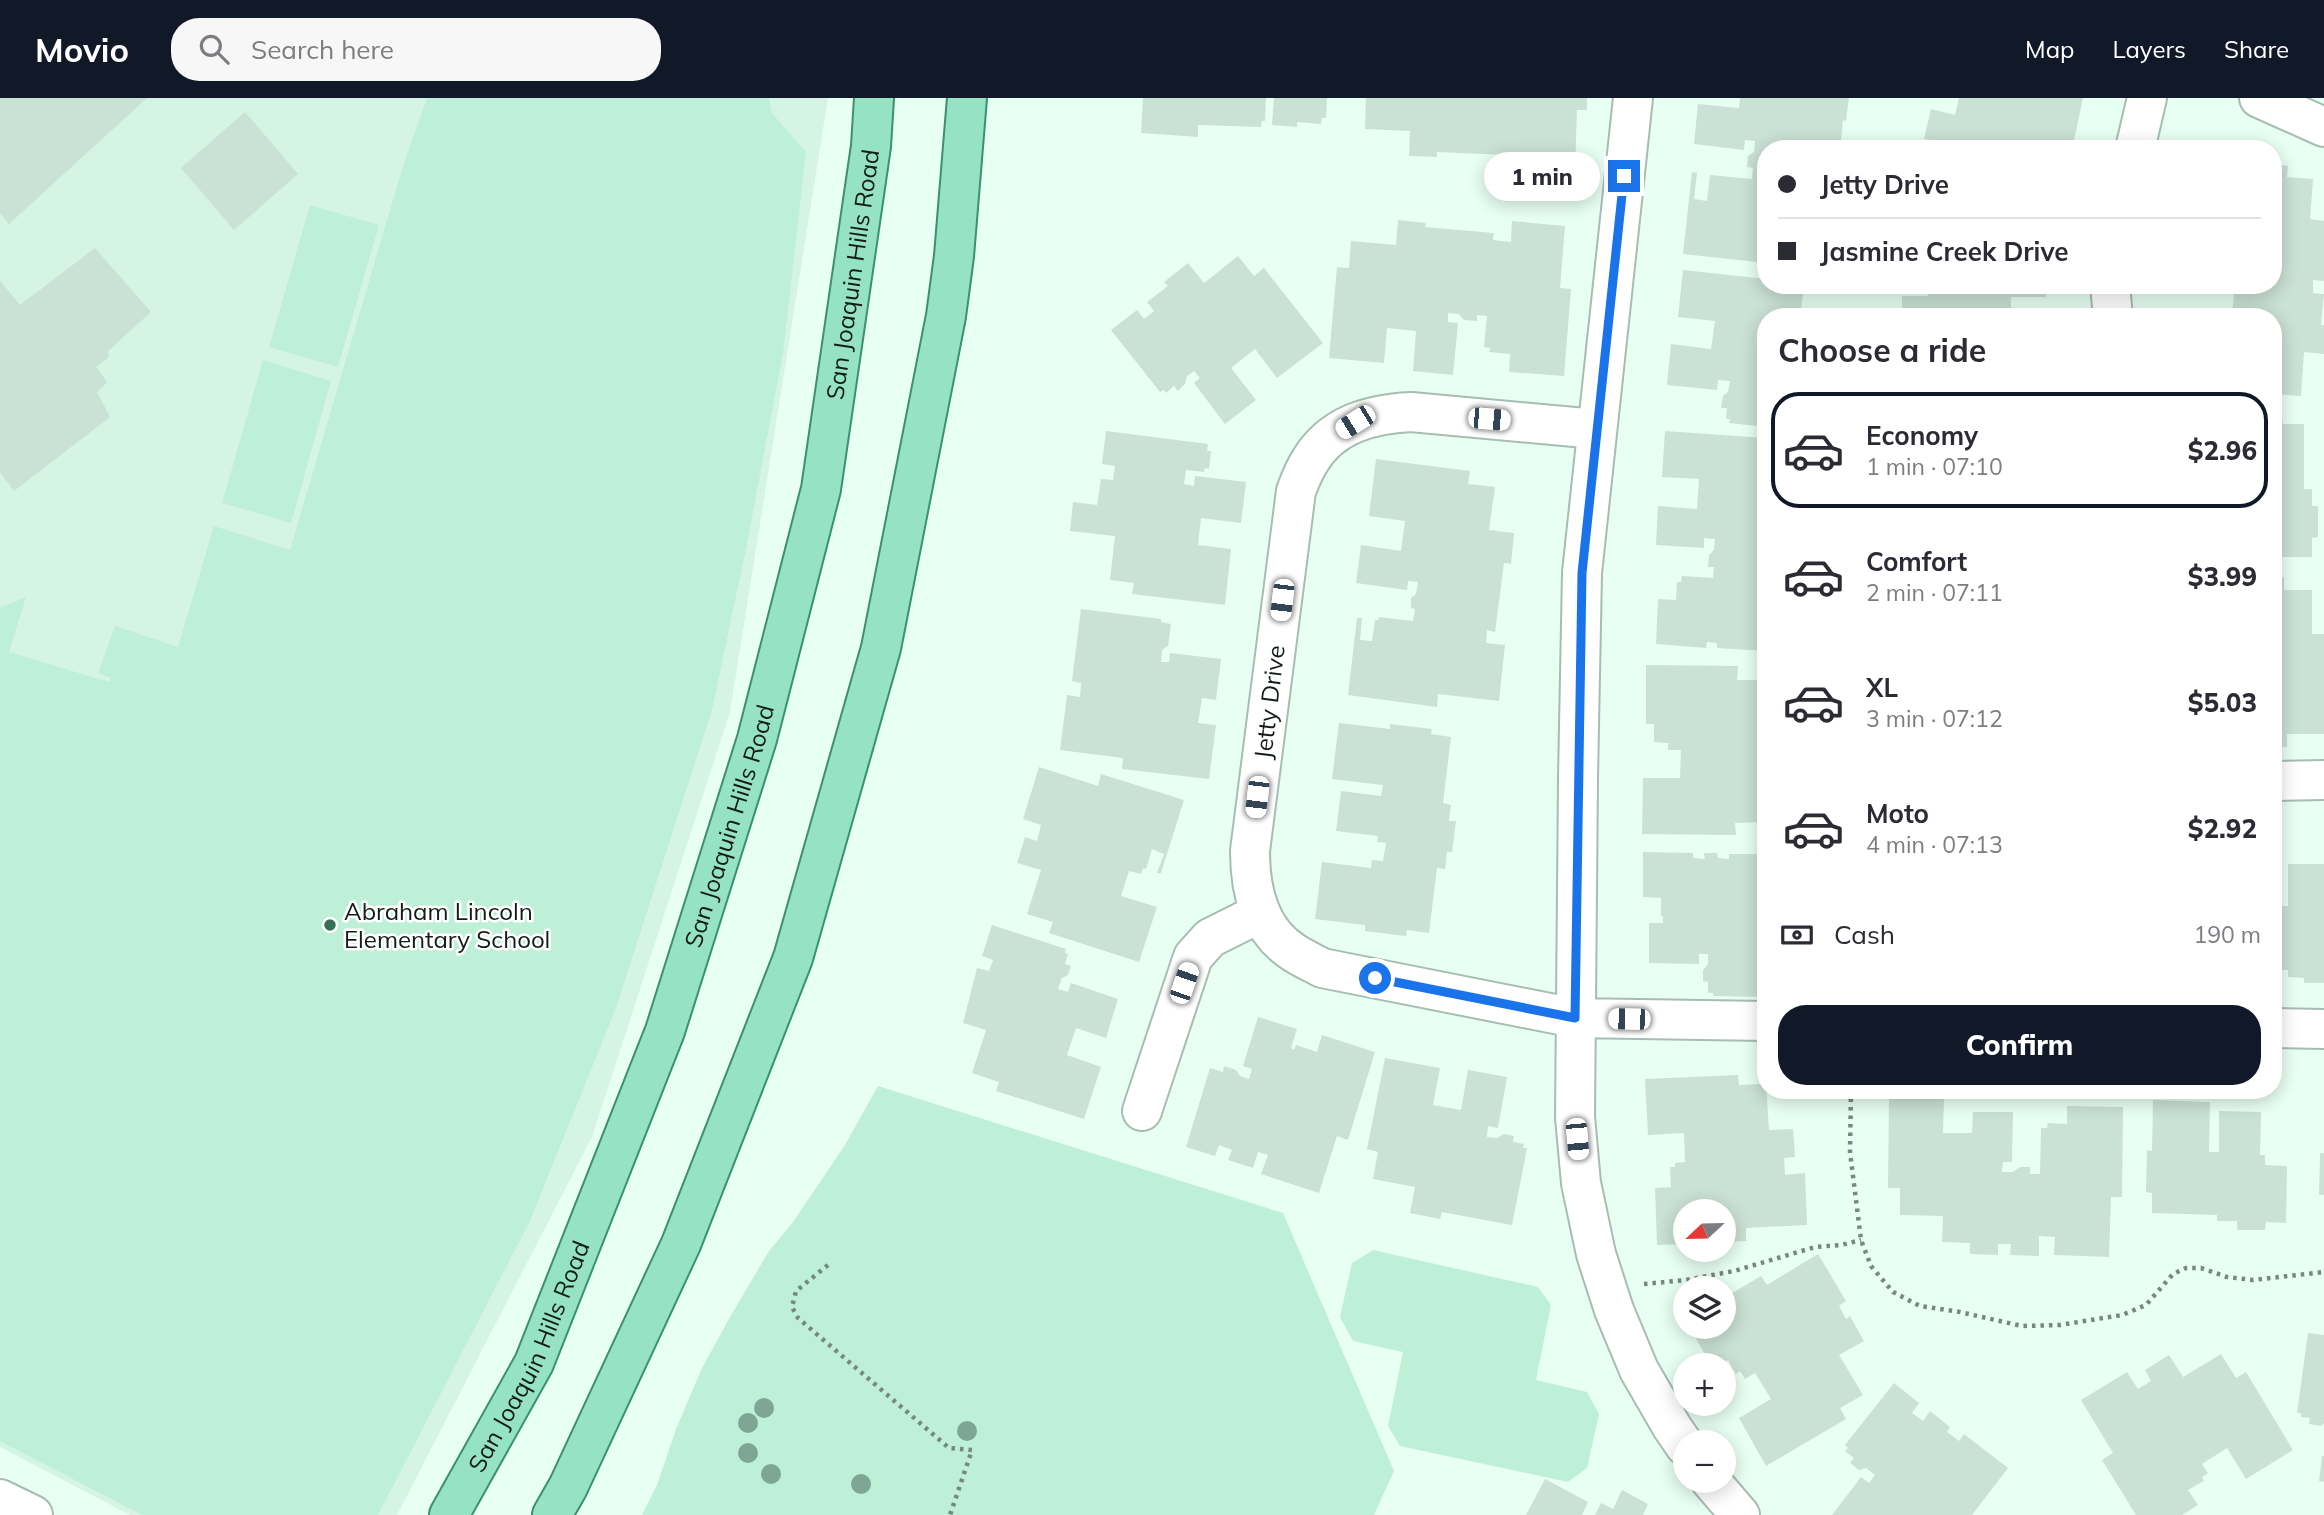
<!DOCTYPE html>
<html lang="en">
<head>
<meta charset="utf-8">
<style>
	body { margin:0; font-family:Mulish,sans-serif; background:#f7f7f7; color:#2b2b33; height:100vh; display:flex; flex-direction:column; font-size:26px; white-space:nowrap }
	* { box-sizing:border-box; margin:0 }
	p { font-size:23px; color:#7c7c81 }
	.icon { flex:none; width:38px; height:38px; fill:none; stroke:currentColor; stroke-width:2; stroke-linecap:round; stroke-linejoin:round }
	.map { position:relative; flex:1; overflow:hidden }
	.sheet { position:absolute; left:1757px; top:210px; width:525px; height:791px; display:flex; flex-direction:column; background:#fff; border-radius:28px; box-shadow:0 4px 18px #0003 }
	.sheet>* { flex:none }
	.hud { position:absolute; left:1757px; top:42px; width:525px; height:154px; border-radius:28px; box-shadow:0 4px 18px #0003; display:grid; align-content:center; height:154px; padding:0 21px; background:#fff }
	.needle { width:46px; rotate:248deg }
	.fabs { position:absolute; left:1673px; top:1101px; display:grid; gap:14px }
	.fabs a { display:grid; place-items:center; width:63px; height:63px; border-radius:50%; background:#fff; box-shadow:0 4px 18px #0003; font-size:35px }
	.end { position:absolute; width:32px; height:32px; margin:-16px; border:9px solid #1a73e8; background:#fff; box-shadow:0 0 0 4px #fff }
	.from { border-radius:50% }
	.bubble { position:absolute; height:49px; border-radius:24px; background:#fff; box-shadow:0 4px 18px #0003; font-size:23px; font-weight:800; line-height:49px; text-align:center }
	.car { position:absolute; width:21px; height:42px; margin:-21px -10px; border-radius:9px; box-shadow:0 0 5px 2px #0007; background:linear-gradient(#fff 24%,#345 0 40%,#fff 0 76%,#345 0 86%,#fff 0) }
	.hud b { display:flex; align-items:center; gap:24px; height:66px; font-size:26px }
	.hud b+b { border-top:2px solid #e1e1e2 }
	.hud i { width:18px; height:18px; background:#2b2b33 }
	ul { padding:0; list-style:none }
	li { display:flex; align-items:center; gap:21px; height:116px; margin:0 14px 10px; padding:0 7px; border:4px solid transparent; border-radius:28px }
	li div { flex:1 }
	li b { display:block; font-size:26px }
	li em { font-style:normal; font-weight:800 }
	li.current { border-color:#111827 }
	li>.icon { width:63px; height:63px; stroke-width:1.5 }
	h2 { padding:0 21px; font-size:32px; line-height:84px }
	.pay { display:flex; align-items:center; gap:18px; height:77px; padding:0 21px; font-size:26px }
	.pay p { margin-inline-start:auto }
	.primary-button { display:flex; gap:14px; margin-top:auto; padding:14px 21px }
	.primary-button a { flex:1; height:80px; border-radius:28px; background:#111827; color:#fff; font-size:28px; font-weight:800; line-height:80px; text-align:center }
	header { display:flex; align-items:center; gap:42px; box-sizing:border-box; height:98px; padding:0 35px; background:#111827; color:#fff }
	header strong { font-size:33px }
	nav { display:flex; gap:38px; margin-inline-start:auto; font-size:24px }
	.search { width:490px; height:63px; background:#f7f7f7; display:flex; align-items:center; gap:18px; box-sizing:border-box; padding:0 24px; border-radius:28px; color:#7c7c81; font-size:26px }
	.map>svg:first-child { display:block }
	.built { fill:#d5f4e4 }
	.green { fill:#bef0d8 }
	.building { fill:#cae1d5 }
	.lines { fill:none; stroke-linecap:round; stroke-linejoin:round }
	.minor-casing { stroke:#a7bdb2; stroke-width:42 }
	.major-casing { stroke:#3a916e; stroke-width:42 }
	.path { stroke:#788780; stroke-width:4.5; stroke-dasharray:3.5 5; stroke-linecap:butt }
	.minor { stroke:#fff; stroke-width:38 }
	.major { stroke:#95e3c4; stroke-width:38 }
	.tree { fill:#7da794 }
	.route { stroke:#1a73e8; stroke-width:9 }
	.poi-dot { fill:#366e56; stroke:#fff; stroke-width:2.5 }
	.labels { text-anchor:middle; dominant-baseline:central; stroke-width:5; stroke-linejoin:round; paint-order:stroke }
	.street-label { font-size:24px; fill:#141c18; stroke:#fff }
	.poi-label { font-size:24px; fill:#141c18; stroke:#fff; text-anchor:start }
</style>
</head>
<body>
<header>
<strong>Movio</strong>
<div class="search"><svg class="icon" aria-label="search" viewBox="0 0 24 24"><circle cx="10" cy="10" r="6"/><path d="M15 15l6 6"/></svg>Search here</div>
<nav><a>Map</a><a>Layers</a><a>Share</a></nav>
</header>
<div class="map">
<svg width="2324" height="1417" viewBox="0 0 2324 1417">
	<rect width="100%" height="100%" fill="#e8fff3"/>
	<!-- built -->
	<path class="built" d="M0 0H828L730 614 592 1039 397 1417H130L0 1349Z"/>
	<!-- green -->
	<path class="green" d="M427 0H769L772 15 806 54 783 255 746 451 712 612 616 910 530 1123 378 1417H142L0 1343V510L26 499 9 554 109 584 111 580 98 575 115 528 178 549 214 428 290 452 403 68Z
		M310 107 379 127 338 269 269 249Z
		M263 262 331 283 291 425 222 405Z
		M878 988 1283 1115 1394 1373 1374 1417H642L657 1387 676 1331 702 1270 730 1219 769 1153 793 1124 845 1047Z
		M1373 1152 1538 1189 1551 1207 1536 1282 1587 1294 1599 1316 1587 1370 1568 1384 1400 1348 1388 1328 1403 1254 1353 1243 1340 1219 1352 1165Z"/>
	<!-- building -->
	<path class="building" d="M0 0H147L9 126 0 115Z
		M1143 0H1266L1265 23H1262L1261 29 1198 27V39L1141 35Z
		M1274 0H1327L1326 20H1322L1321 26 1297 24V29L1272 27Z
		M1366 0H1587V12H1577L1575 72 1520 70V62H1505V57L1437 54V59L1409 58 1410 33 1365 31Z
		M1740 0H1849L1846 23 1843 22 1840 51H1766V165L1683 156 1692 74 1697 75 1694 101 1707 103 1710 77 1752 81 1753 70 1747 69 1748 58 1754 54 1755 43 1745 42 1744 52 1694 46 1698 6 1739 10Z
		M1959 0H2083L2073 47 2069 46 2068 51H1929L1931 42 1924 41 1931 11 1955 17Z
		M245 14 298 76 234 132 181 70Z
		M2273 66 2288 68 2287 79 2313 81 2310 121 2324 123V183L2313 182V195L2324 196 2321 227H2324V256L2304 254 2301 298 2273 296V219H2232L2234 196 2240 191 2241 187H2273Z
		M1398 122 1426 125 1425 129 1494 135 1493 142 1511 144 1512 123 1565 128 1560 190 1571 191 1564 278 1509 274 1510 256 1489 254 1490 250 1484 249 1487 218 1477 217V223L1464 222 1459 216 1448 215V224L1458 225 1453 277 1413 273 1416 233 1387 230 1384 265 1329 260 1337 169 1349 170 1351 143 1396 147Z
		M95 150 151 214 108 253 109 259 96 269 107 284 97 294 110 319 14 393 0 374V183L20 207Z
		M1238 158 1254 178 1264 170 1323 245 1277 280 1255 251 1231 270 1256 302 1225 326 1194 285 1200 280 1194 273 1187 278 1185 286 1178 293 1174 288 1166 295 1164 292 1160 294 1111 232 1137 212 1144 221 1154 213 1147 204 1168 188 1164 184 1188 165 1204 185Z
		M1683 172 1766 181V187H1804L1800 219H1766V329L1729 325 1730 321H1726L1727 310H1721L1723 298 1728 294 1730 283 1718 282 1717 292 1667 287 1671 246 1711 251 1715 223 1678 219Z
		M1928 187H2046V199H2011V219H1902V198H1928Z
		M2273 321H2282L2283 326H2304V391H2312V408H2318V439L2312 440V459H2273Z
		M1106 333 1208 346 1207 353H1211L1209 371 1205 370 1204 374 1186 372 1184 386 1194 388 1195 378 1246 384 1241 425 1201 420 1198 447 1231 451 1225 507 1132 496 1134 485 1110 482 1115 438 1070 433 1073 404 1097 407 1101 381 1113 382 1115 368 1102 366Z
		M1665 333 1766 340V553L1717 550V545L1707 544 1706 550 1656 546 1658 501 1676 502 1677 484H1681L1682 478 1713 480 1714 469H1708L1709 457 1714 452 1715 441 1704 440V450L1656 447 1658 408 1697 411 1699 381 1662 379Z
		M1376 361 1470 373 1468 386 1495 389 1489 432 1514 435 1511 466 1504 465 1495 534 1487 532 1486 545 1505 547 1499 603 1438 596 1437 609 1348 597 1357 520H1362L1360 542 1372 543 1375 522H1378L1379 519 1413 523 1415 511 1411 510V500L1416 496 1418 484 1408 483 1407 492 1356 485 1361 447 1401 453 1405 423 1369 418Z
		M2273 479H2284V492H2312V536H2324V636H2287V649H2273Z
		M1081 511 1161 521V524L1171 526 1168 548 1162 552 1161 564H1169L1170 555 1221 561 1216 602 1202 600 1198 625 1216 627 1209 681 1122 671 1123 660 1060 652 1067 597 1080 599 1081 585 1072 583Z
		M1646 567 1738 568 1737 582H1766V724L1735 725 1736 737 1642 736 1643 680H1680L1681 652H1668V645L1654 644V626H1646Z
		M1339 625 1390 631V626L1432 631 1431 636 1451 639 1443 705 1451 707 1449 723H1456L1452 754H1447L1445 771 1437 770 1429 835 1407 832 1406 838 1365 833V827L1315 821 1322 764 1371 770 1372 762 1383 763 1386 745 1377 744 1378 738 1336 733 1341 693 1381 698 1383 687 1332 681Z
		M1039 669 1098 688 1101 676 1184 702 1161 775H1157L1164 756 1152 751 1146 771 1143 770 1141 776 1129 773 1121 798 1157 809 1139 864 1049 835 1053 824 1027 816 1041 772 1017 765 1025 739 1037 743 1041 727 1023 721Z
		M1643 754 1693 755V760L1705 761 1704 755H1717L1718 760 1729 761V756H1766V899L1713 898V895H1708V884L1703 883V872L1708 866V856H1699V866L1649 865V825H1663V818H1661V800L1643 799Z
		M2273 757H2278L2279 808H2288V766H2324V885H2304V880L2288 879V872H2273Z
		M992 827 1066 851 1065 855 1068 856 1065 866 1071 868 1068 877 1062 880 1058 891 1068 894 1071 885 1118 901 1106 940 1076 930 1067 957 1101 969 1084 1021 996 993 999 984 972 975 986 932 963 925 977 870 989 873 993 862 982 858Z
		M1258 919 1297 931 1291 950 1294 952 1296 947 1317 954 1322 937 1375 954 1348 1042 1337 1038 1319 1095 1261 1076 1268 1057 1258 1054 1253 1070 1228 1062 1232 1052 1219 1047 1215 1058 1186 1049 1210 970 1223 974 1224 968 1236 972 1240 978 1249 981 1252 971 1243 968Z
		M1385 960 1440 970 1433 1007 1461 1012 1468 972 1507 979 1498 1030 1488 1028 1487 1039 1497 1040 1504 1036 1514 1038 1513 1044 1524 1046 1523 1050H1527L1512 1127 1442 1114 1440 1121 1410 1115 1415 1089 1373 1081 1378 1054 1367 1051Z
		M1738 977 1739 987 1766 986 1769 1032 1793 1031 1795 1059 1784 1060 1785 1077 1805 1075 1807 1127 1746 1130V1143L1724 1144V1113H1685V1146L1657 1147 1655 1090 1671 1089 1670 1069H1675V1065L1685 1064 1684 1035 1648 1037 1645 981Z
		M1889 998 1944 999 1943 1035H1972L1973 1014H2013L2012 1064H2003L2002 1074H2013L2020 1069H2030V1076H2040L2041 1030H2047L2048 1025 2067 1026V1008L2123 1009 2122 1099H2111L2109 1159 2054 1157 2055 1139 2039 1138V1158L2010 1157 2011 1146H1998V1157L1970 1156V1145L1942 1144 1943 1118 1900 1117V1090H1888Z
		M2153 1002 2210 1004 2209 1054H2219V1013L2261 1014 2260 1057H2265V1067L2287 1068 2286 1125 2266 1124 2265 1132H2237V1123H2217V1117L2152 1115V1095L2146 1094 2147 1052 2152 1053Z
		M2320 1055H2324V1097H2319Z
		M1818 1156 1846 1203 1839 1208 1846 1221 1850 1218 1864 1243 1839 1257 1863 1297 1840 1310 1846 1321 1766 1368 1739 1320 1771 1301 1755 1275 1745 1281 1740 1273 1736 1276 1728 1262 1720 1267H1711L1689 1228H1724V1200L1761 1178 1767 1187Z
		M2308 1235 2324 1237V1325L2321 1328 2309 1326 2310 1320 2301 1319V1315H2297Z
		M2221 1256 2236 1280 2246 1274 2293 1352 2246 1381 2227 1350 2202 1366 2208 1375 2202 1379 2204 1383 2188 1392 2198 1407 2182 1417H2136L2102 1362 2113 1355 2081 1302 2127 1274 2138 1291 2151 1283 2145 1272 2169 1257 2183 1279Z
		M1894 1285 1919 1305 1912 1315 1923 1323 1930 1313 1950 1329 1947 1334 1959 1343 1964 1336 2008 1370 1972 1417H1832L1861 1379 1869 1385 1875 1377 1866 1370 1859 1372 1850 1365 1854 1360 1845 1353 1848 1350 1845 1347Z
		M2322 1358H2324V1384L2319 1383Z
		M1545 1381 1588 1404 1582 1417H1526Z
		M1622 1392 1648 1406 1643 1417H1595L1601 1405 1613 1411Z"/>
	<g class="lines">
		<!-- minor casing -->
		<g class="minor-casing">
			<path id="minor" d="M1633 0 1582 475 1578 680 1575 1019 1581 1085 1596 1156 1614 1212 1639 1272 1672 1329 1685 1348
				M2259 0 2324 29
				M2135 51 2147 0
				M2110 187 2113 219
				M1596 331 1411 314C1371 316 1332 326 1310 363 1304 372 1300 383 1296 393L1250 753C1250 791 1259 832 1293 854 1302 860 1313 865 1322 870L1575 920 1766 923
				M2273 683 2324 682
				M2273 930 2324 931
				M1142 1013 1193 859 1210 840 1260 815
				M1710 1382 1740 1417
				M0 1401 33 1417"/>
		</g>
		<!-- major casing -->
		<g class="major-casing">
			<g id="major">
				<path id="s1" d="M449 1417 534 1265 665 933 757 641 821 391 871 48 874 0"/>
				<path d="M552 1417 568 1389 681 1146 793 860 881 550 946 218 954 158 967 0"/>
			</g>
		</g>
		<!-- path -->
		<path class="path" d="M1851 992 1850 1054 1861 1142 1871 1168 1893 1194 1920 1208 1960 1214 2022 1228 2060 1227 2122 1217 2146 1207 2173 1176 2186 1170H2201L2227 1179 2253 1182 2324 1174
			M828 1167 796 1193 792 1209 798 1220 949 1350 972 1352 950 1417
			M1644 1186 1686 1182 1734 1173 1815 1149 1841 1147 1861 1142"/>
		<!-- minor -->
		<use href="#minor" class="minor"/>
		<!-- major -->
		<use href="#major" class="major"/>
	</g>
	<!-- trees -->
	<g class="tree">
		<circle cx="764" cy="1310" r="10"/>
		<circle cx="748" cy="1325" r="10"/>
		<circle cx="967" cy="1333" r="10"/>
		<circle cx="748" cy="1355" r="10"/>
		<circle cx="771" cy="1376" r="10"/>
		<circle cx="861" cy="1386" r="10"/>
	</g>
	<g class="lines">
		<!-- route -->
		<path class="route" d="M1375 880 1575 920 1582 475 1624 78"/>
	</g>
	<!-- markers -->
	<circle class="poi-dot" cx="330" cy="827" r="7"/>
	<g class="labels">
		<!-- street labels -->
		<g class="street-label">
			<text stroke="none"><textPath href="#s1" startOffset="1312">San Joaquin Hills Road</textPath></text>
			<text transform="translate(1269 604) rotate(-83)">Jetty Drive</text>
			<text stroke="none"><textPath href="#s1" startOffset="746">San Joaquin Hills Road</textPath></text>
			<text stroke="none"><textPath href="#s1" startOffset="178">San Joaquin Hills Road</textPath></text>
		</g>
		<!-- poi labels -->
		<g class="poi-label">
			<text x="344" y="813">Abraham Lincoln<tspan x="344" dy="28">Elementary School</tspan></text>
		</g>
	</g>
</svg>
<div class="fabs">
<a><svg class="needle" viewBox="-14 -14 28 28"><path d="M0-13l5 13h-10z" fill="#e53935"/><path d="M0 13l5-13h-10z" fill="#7c7c81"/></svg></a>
<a><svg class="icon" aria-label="layers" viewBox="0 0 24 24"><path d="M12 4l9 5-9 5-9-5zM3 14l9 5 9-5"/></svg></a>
<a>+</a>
<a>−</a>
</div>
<i class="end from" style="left:1375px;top:880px"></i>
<i class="end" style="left:1624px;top:78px"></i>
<div class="bubble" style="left:1484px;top:54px;width:116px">1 min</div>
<i class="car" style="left:1489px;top:321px;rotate:95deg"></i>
<i class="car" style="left:1355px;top:324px;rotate:238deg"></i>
<i class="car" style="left:1282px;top:502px;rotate:187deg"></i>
<i class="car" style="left:1257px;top:699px;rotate:187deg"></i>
<i class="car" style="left:1184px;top:885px;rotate:19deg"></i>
<i class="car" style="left:1629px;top:921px;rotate:271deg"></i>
<i class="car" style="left:1577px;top:1041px;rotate:175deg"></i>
<div class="hud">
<b><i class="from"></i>Jetty Drive</b>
<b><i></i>Jasmine Creek Drive</b>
</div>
<section class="sheet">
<h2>Choose a ride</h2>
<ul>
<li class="current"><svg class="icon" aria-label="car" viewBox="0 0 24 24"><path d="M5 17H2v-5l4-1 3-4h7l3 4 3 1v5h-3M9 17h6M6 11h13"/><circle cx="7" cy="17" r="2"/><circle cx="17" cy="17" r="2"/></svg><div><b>Economy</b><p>1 min · 07:10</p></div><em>$2.96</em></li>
<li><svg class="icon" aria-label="car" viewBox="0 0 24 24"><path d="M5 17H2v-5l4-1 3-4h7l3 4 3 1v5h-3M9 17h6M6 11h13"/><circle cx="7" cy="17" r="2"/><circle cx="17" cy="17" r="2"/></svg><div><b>Comfort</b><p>2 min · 07:11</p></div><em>$3.99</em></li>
<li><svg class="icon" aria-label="car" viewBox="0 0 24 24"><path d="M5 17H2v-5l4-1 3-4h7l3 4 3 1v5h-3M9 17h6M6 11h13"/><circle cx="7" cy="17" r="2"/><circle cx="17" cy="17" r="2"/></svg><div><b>XL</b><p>3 min · 07:12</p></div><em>$5.03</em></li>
<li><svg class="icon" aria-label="car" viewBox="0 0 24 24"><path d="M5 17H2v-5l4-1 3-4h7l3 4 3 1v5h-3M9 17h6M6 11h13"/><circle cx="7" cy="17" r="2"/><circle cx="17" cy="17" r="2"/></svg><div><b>Moto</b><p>4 min · 07:13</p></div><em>$2.92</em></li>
</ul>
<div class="pay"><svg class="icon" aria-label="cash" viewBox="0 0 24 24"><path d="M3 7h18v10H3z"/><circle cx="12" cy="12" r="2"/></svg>Cash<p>190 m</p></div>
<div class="primary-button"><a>Confirm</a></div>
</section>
</div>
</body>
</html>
